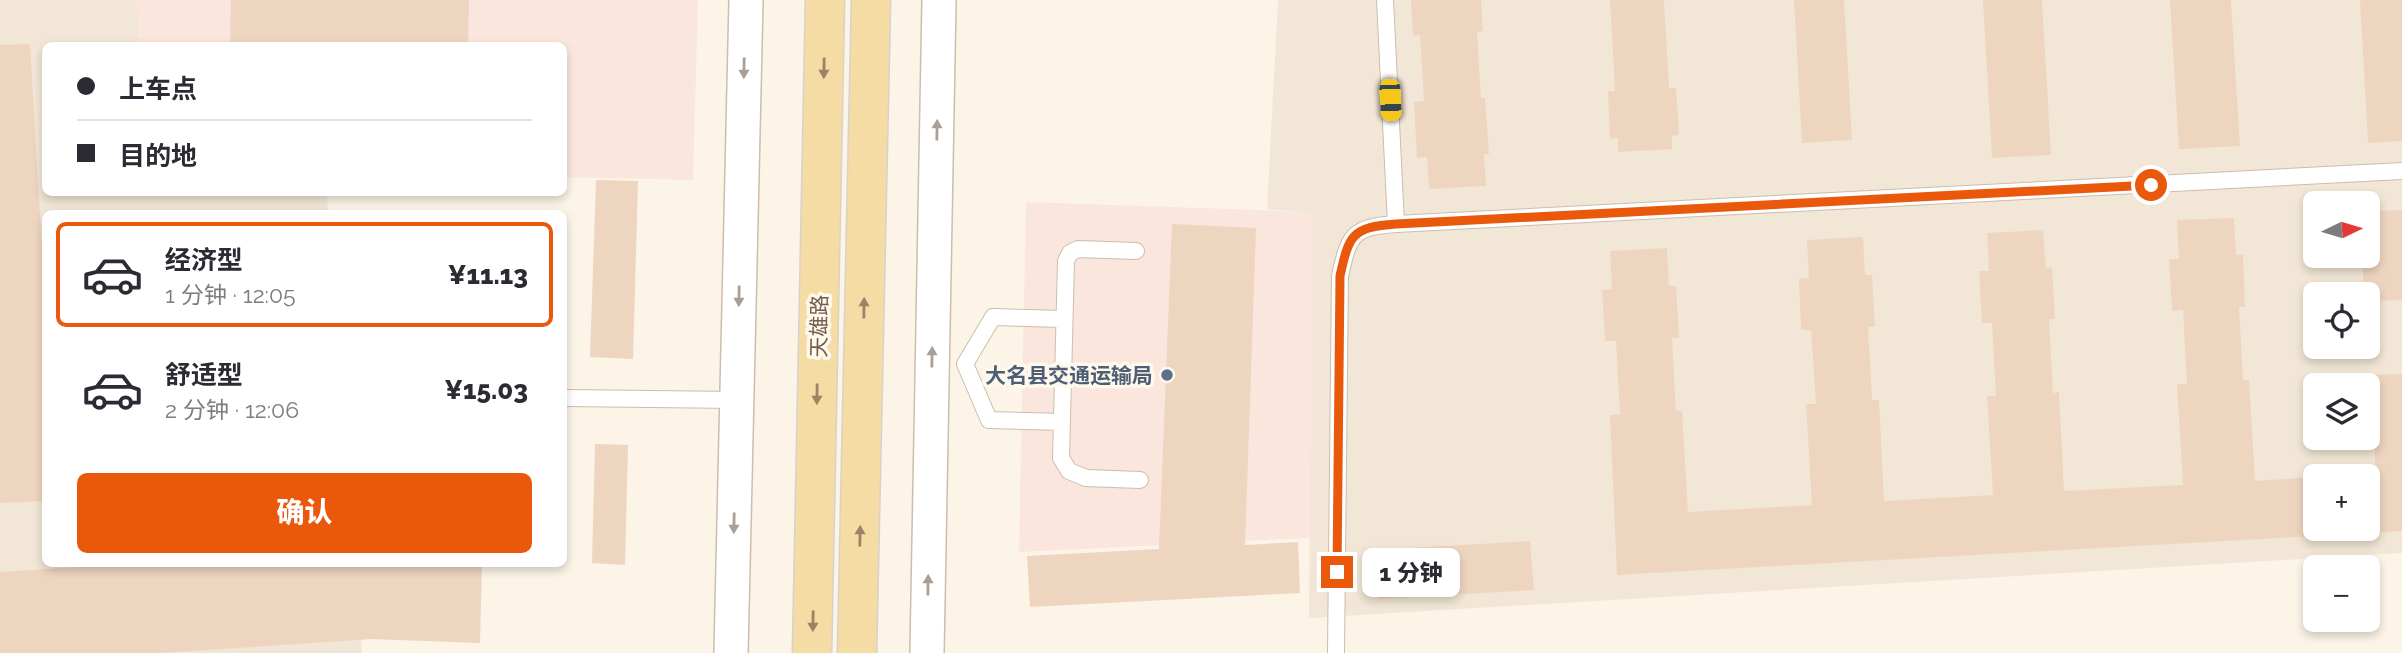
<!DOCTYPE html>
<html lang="zh">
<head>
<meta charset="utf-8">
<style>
	body { margin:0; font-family:Raleway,"Noto Sans SC",sans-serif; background:#f7f7f7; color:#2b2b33; height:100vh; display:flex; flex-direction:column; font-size:26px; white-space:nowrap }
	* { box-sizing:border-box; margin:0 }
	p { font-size:23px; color:#7c7c81 }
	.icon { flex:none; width:38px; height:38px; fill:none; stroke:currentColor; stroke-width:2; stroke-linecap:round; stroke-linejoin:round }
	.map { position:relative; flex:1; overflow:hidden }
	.sheet { position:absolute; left:42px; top:210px; width:525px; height:357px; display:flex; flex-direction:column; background:#fff; border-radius:10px; box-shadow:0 4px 10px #0003 }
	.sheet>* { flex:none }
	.banner { position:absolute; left:42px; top:42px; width:525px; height:154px; border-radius:10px; box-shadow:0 4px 10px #0003; display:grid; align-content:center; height:154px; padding:0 35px; background:#fff }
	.needle { width:46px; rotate:85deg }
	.tools { position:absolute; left:2303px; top:191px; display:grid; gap:14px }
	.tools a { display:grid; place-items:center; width:77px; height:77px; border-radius:10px; background:#fff; box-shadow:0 4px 10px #0003; font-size:35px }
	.end { position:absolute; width:32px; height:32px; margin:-16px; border:9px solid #ea580c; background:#fff; box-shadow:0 0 0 4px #fff }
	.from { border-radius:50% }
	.bubble { position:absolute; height:49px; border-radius:10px; background:#fff; box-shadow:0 4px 10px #0003; font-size:23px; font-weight:800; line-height:49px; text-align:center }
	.car { position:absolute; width:21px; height:42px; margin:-21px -10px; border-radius:9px; box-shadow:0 0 5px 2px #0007; background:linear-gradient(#f5c518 24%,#345 0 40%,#f5c518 0 76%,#345 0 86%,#f5c518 0) }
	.banner b { display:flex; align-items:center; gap:24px; height:66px; font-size:26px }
	.banner b+b { border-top:2px solid #e1e1e2 }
	.banner i { width:18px; height:18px; background:#2b2b33 }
	ul { padding:12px 0 0; list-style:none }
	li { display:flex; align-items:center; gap:21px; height:105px; margin:0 14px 10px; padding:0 21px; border:4px solid transparent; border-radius:10px }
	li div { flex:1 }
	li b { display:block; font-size:26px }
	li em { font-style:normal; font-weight:800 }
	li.selected { border-color:#ea580c }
	li>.icon { width:63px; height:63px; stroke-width:1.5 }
	.primary-button { display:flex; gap:14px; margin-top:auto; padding:14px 35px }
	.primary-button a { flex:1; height:80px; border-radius:10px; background:#ea580c; color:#fff; font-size:28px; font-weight:800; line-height:80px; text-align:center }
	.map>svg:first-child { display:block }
	.residential { fill:#f2e7d6; fill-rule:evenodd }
	.commercial { fill:#fae6dc }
	.building { fill:#eed5c0 }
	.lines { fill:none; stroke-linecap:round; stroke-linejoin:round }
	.service-casing { stroke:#ccbdae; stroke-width:18 }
	.minor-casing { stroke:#ccbdae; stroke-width:36 }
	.primary-casing { stroke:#d8d2cd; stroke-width:41 }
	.service { stroke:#fff; stroke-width:16 }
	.minor { stroke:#fff; stroke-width:33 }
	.primary { stroke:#f5dba4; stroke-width:38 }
	.oneway { fill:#ab9e94 }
	.oneway2 { fill:#9a8367 }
	.route { stroke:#ea580c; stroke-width:9 }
	.service-dot { fill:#5c6f8a; stroke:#fef8ed; stroke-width:2.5 }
	.labels { text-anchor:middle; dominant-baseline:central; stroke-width:7; stroke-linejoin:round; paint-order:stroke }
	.street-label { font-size:21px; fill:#735d4d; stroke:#fef8ed }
	.service-label { font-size:21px; font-weight:bold; fill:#4e5e75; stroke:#fef8ed; text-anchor:end }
</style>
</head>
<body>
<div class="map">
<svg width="2402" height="653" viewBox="0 0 2402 653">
	<rect width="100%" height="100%" fill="#fbf4e7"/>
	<!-- residential -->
	<path class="residential" d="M0 0H137L140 45 46 46V192L327 193 328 213 46 214V564H355L362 653H0Z
		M1278 0H2402V553L1309 618 1312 213 1267 209ZM2315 203H2368V256H2315ZM2315 294H2368V346H2315ZM2315 385H2368V438H2315ZM2315 476H2368V528H2315Z"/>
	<!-- commercial -->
	<path class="commercial" d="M137 0H698L693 180 564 177V46L140 45Z
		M1026 202 1312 212 1310 538 1019 552Z"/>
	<!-- building -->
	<path class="building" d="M231 0H469L468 46H230Z
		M1411 0H1481L1483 31 1477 32 1481 98H1485L1489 154H1484L1486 186 1429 189 1427 157 1417 158 1414 102 1424 101 1420 35 1413 36Z
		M1610 0H1664L1669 88H1676L1679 135 1672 136V149L1618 152V138L1610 139 1608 91H1615Z
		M1794 0H1844L1852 140 1802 143Z
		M1983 0H2042L2051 155 1992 158Z
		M2170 0H2231L2240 146 2179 149Z
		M2360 0H2402V141L2368 143Z
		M30 44 46 319V501L0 503V45Z
		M596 180 638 181 633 359 590 357Z
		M2402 210V300L2368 301V294H2364L2362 256H2368V249H2373L2370 211Z
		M2234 218 2236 255H2243L2245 307H2239L2243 380H2249L2255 481 2315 477V528H2368V476H2341L2376 474 2370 375 2402 374V531L1617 575 1610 415 1620 414 1616 341H1605L1602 290 1612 289 1610 251 1667 248 1669 286H1676L1679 338H1672L1676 411H1682L1688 512 1812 505 1806 404H1816L1811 330H1801L1799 279 1809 278 1807 240 1863 237 1865 275H1872L1875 327H1868L1872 400H1879L1884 501 1993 495 1987 396H1996L1992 323H1982L1979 271H1989L1987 233 2043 230 2046 268 2052 267 2055 319H2049L2053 393 2059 392 2064 491 2183 485 2177 384H2187L2183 310 2172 311 2169 259H2179L2177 220Z
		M1172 224 1256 228 1245 545 1298 542 1300 593 1030 607 1027 556 1159 549Z
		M595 444 628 445 625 565 592 563Z
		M1530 541 1534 590 1379 599 1376 550Z
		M128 564H482L480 643 371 639 163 653H0V572Z"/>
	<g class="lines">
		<!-- service casing -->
		<g class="service-casing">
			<path id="service" d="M1385 0 1396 224
				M1136 251 1078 249 1070 253 1066 261 1061 458 1069 471 1086 478 1140 480
				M565 398 736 400
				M1062 422 989 420 965 364 993 317 1064 319
				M1336 653 1340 276C1349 235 1352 227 1396 224L2402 171"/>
		</g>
		<!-- minor casing -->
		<g class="minor-casing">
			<path id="minor" d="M731 653 746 0
				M927 653 939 0"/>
		</g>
		<!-- primary casing -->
		<g class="primary-casing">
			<path id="primary" d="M812 653 825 0
				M857 653 871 0"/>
		</g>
		<!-- service -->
		<use href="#service" class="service"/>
		<!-- minor -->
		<use href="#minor" class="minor"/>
		<!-- primary -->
		<use href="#primary" class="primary"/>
	</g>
	<!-- one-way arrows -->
	<defs><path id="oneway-solid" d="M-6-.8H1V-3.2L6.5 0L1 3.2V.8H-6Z" transform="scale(1.75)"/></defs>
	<g class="oneway">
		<use href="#oneway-solid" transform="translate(744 68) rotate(91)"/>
		<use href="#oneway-solid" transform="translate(937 130) rotate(-89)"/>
		<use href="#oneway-solid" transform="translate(739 296) rotate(91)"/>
		<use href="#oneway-solid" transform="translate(932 357) rotate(-89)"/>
		<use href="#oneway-solid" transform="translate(734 523) rotate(91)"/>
		<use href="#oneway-solid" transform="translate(928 585) rotate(-89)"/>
	</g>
	<g class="oneway2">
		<use href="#oneway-solid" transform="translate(824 68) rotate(91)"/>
		<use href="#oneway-solid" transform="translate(864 308) rotate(-89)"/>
		<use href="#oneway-solid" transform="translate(817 394) rotate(91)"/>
		<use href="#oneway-solid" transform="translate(860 536) rotate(-89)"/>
		<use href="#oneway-solid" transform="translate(813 621) rotate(91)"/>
	</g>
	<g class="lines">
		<!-- route -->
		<path class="route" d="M1337 572 1340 276C1349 235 1352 227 1396 224L2151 185"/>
	</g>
	<!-- markers -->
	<circle class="service-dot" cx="1167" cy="375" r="7"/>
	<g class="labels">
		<!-- street labels -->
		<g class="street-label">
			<text transform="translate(819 326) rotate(-89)">天雄路</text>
		</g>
		<!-- service labels -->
		<g class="service-label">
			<text x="1153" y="375">大名县交通运输局</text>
		</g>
	</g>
</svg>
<div class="tools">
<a><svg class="needle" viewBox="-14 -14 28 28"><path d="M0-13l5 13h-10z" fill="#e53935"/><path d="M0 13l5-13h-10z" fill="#7c7c81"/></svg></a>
<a><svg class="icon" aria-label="locate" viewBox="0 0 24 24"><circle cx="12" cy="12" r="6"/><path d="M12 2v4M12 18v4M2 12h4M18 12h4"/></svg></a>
<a><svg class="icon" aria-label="layers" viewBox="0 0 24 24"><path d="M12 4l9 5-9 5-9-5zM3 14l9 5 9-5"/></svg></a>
<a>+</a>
<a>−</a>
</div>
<i class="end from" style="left:2151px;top:185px"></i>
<i class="end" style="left:1337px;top:572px"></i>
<div class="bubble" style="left:1362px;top:548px;width:98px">1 分钟</div>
<i class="car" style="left:1390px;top:100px;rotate:177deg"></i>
<div class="banner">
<b><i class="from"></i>上车点</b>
<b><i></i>目的地</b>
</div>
<section class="sheet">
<ul>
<li class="selected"><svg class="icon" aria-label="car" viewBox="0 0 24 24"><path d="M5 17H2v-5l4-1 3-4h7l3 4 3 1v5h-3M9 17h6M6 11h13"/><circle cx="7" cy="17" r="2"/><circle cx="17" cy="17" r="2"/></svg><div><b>经济型</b><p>1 分钟 · 12:05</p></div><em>¥11.13</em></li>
<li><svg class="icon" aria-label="car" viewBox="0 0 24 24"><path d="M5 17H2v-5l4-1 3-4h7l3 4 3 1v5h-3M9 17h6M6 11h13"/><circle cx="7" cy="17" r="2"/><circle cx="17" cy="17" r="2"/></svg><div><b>舒适型</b><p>2 分钟 · 12:06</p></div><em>¥15.03</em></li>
</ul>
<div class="primary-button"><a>确认</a></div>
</section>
</div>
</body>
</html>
